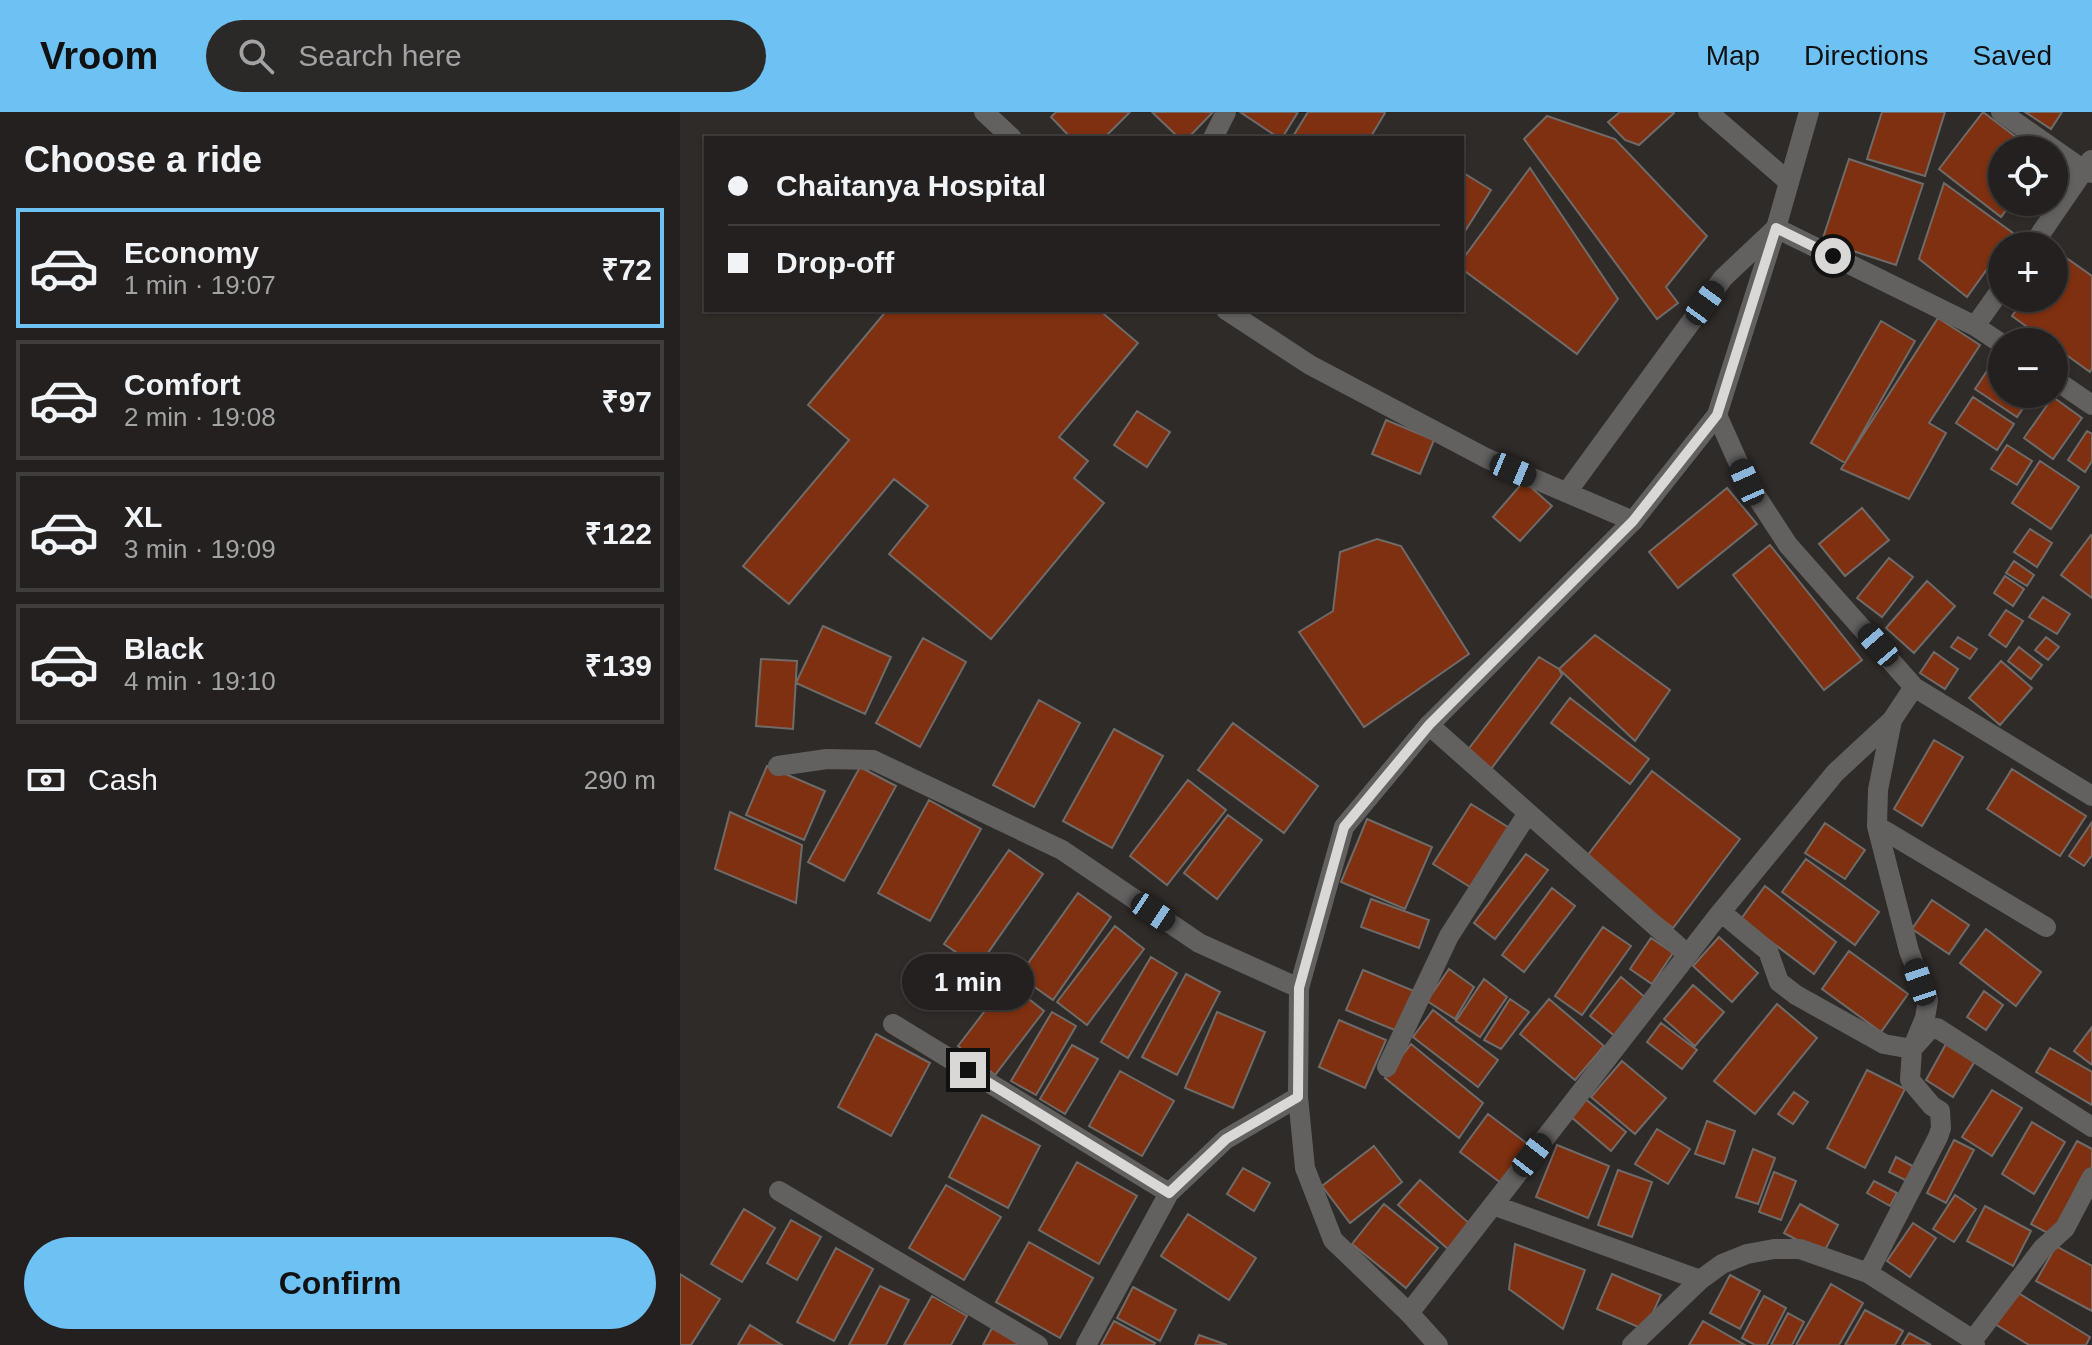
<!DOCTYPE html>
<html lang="en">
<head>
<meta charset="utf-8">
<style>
	body { margin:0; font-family:Helvetica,sans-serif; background:#2b2828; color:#f1f3f6; height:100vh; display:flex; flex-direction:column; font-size:30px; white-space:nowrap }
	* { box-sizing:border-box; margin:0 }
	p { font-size:26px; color:#a3a3a4 }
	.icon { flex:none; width:44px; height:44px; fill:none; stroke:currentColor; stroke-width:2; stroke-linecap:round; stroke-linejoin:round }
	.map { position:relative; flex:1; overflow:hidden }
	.sheet { display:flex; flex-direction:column; background:#23201f; width:680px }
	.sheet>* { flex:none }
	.hud { position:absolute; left:24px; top:24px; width:760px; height:176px; border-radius:0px; box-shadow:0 2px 6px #0004,0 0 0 2px #403e3d; display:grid; align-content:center; height:176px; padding:0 24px; background:#23201f }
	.tools { position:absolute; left:1308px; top:24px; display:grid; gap:16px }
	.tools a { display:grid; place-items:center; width:80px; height:80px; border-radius:50%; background:#23201f; box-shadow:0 2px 6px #0004,0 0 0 2px #403e3d; font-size:40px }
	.end { position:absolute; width:36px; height:36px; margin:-18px; border:10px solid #dad8d7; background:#111; box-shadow:0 0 0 4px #111 }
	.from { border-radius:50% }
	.bubble { position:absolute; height:56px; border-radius:28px; background:#23201f; box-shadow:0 2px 6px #0004,0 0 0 2px #403e3d; font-size:26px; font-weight:600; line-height:56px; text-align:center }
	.car { position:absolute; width:24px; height:48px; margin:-24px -12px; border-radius:10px; box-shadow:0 0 6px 2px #0007; background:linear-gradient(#222 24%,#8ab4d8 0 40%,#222 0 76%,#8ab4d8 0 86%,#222 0) }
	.hud b { display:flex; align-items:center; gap:28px; height:76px; font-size:30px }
	.hud b+b { border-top:2px solid #403e3d }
	.hud i { width:20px; height:20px; background:#f1f3f6 }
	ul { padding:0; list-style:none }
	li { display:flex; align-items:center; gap:24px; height:120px; margin:0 16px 12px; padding:0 8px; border:4px solid #403e3d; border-radius:0px }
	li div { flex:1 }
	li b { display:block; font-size:30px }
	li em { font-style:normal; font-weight:600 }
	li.current { border-color:#6ec2f3 }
	li>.icon { width:72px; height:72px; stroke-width:1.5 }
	h2 { padding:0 24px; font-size:36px; line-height:96px }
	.pay { display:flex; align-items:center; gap:20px; height:88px; padding:0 24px; font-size:30px }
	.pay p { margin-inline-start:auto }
	.action { display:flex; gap:16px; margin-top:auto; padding:16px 24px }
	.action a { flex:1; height:92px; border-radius:48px; background:#6ec2f3; color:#111; font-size:32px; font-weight:600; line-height:92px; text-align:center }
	header { display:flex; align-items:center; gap:48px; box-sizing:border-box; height:112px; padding:0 40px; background:#6ec2f3; color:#111 }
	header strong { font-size:38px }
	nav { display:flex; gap:44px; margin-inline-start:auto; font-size:28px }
	.search { width:560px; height:72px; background:#2b2828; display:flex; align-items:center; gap:20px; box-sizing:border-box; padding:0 28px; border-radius:44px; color:#a3a3a4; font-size:30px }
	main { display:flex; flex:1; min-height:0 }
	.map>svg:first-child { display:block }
	.building { fill:#7f3010; stroke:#6f6b69; stroke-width:2 }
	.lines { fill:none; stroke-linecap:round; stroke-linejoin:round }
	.minor { stroke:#636160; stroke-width:20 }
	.tertiary { stroke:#636160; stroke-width:20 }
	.route { stroke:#dad8d7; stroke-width:10 }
</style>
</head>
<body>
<header>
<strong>Vroom</strong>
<div class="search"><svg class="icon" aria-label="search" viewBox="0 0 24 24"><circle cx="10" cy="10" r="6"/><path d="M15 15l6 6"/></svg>Search here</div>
<nav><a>Map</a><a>Directions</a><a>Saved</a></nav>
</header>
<main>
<section class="sheet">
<h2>Choose a ride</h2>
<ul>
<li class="current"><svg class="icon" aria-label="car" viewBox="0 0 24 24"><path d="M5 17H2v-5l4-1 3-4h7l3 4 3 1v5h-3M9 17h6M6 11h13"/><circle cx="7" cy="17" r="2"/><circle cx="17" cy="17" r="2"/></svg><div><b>Economy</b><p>1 min · 19:07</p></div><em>₹72</em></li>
<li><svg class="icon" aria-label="car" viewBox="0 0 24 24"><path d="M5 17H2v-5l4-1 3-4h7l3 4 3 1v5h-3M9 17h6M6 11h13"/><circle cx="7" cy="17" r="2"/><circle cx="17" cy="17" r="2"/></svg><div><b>Comfort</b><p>2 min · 19:08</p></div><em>₹97</em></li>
<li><svg class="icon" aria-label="car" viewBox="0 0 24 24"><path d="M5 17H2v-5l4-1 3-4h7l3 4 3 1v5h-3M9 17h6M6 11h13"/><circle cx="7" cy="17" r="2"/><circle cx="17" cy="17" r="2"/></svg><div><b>XL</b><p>3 min · 19:09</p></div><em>₹122</em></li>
<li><svg class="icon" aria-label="car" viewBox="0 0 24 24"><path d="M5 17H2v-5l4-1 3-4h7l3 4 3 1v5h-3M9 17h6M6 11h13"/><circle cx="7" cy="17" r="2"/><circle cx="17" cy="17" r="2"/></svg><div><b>Black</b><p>4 min · 19:10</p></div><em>₹139</em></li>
</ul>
<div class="pay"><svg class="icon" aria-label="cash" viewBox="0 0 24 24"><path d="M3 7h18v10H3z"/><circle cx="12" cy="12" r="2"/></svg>Cash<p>290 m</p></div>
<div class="action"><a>Confirm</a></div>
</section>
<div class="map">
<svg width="1412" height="1233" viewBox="0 0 1412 1233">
	<rect width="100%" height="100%" fill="#2f2b29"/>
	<!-- building -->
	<path class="building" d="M376 0H450L424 26H391L371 5Z
		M472 0H533L508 26H499Z
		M560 0H618L602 26H599Z
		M628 0H704L705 1 690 26H612Z
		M940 0H994V1L959 33 945 28 928 10Z
		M1202 0H1265L1245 64 1187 47Z
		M1303 0 1353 38H1322V90H1332L1321 105 1259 57Z
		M1345 0H1382L1371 17Z
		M867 4 935 27 1027 124 986 175 998 191 977 207 844 27Z
		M1169 47 1243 72 1216 153 1142 129Z
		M850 56 938 187 897 242 782 157V148Z
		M782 60 811 78 782 124Z
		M1264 71 1333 121 1287 185 1239 147Z
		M1378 140 1412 164V256L1410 260 1374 234V230H1368L1332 204 1345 186H1374V145Z
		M207 198H419L458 231 379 325 408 349 394 366 424 391 311 527 209 442 248 394 214 367 109 492 63 454 169 328 128 293Z
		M1258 206 1300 233 1249 311 1266 321 1229 387 1161 357Z
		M1201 209 1235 229 1165 351 1131 331Z
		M1317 244 1322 247V282H1353L1337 305 1295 277Z
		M1293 285 1334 312 1317 338 1276 311Z
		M1373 285 1402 306 1373 347 1344 326Z
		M457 299 490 320 467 355 434 333Z
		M706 308 754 328 740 362 692 342Z
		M1407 319 1412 322V349L1405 360 1388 348Z
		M1327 333 1352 349 1337 373 1311 357Z
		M1360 349 1399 375 1371 417 1332 391Z
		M844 369 872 394 840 429 813 405Z
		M1047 376 1077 412 998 476 969 440Z
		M1182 396 1209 428 1165 464 1139 432Z
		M1350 417 1372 431 1357 455 1334 440Z
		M1411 423 1412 424V486L1381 463Z
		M697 427 721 434 789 542 684 615 619 520 653 499 660 440Z
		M1090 433 1182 548 1144 578 1053 463Z
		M1209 446 1233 465 1202 505 1177 486Z
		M1334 449 1354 463 1347 474 1326 461Z
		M1325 464 1344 477 1333 494 1314 481Z
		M1247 469 1275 494 1234 541 1206 516Z
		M1363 485 1390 502 1377 522 1349 505Z
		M1326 498 1343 509 1326 535 1309 523Z
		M143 514 211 545 185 602 116 571Z
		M915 523 990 578 955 629 879 557Z
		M1278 525 1297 537 1290 547 1271 535Z
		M1366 525 1379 535 1368 548 1355 538Z
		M243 526 286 550 240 635 196 611Z
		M1339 535 1362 553 1351 567 1328 549Z
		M1254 540 1278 557 1265 577 1240 561Z
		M859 545 879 557 882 563 811 657 787 639Z
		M81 547 117 549 113 617 76 614Z
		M1321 549 1352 576 1320 613 1289 586Z
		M890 586 969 647 950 672 871 611Z
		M359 588 400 611 354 695 313 673Z
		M553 611 638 674 604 721 518 658Z
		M434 617 483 644 432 736 383 709Z
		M1254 628 1283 645 1242 714 1214 697Z
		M87 654 145 679 124 728 66 703Z
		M180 655 216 674 164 769 128 750Z
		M1332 657 1406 704 1380 744 1307 697Z
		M972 659 1060 727 993 816 904 748Z
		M508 668 546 698 487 773 450 744Z
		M249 688 301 717 250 809 198 781Z
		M791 692 828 715 790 775 753 752Z
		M50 700 122 733 116 791 35 757Z
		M548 703 582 728 537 787 504 761Z
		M687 707 752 735 725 797 661 770Z
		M1412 710V743L1404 754 1389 744Z
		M1145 711 1185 738 1165 767 1125 741Z
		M329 738 363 762 298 855 264 832Z
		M846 742 868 758 815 827 794 811Z
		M1126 747 1199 800 1175 833 1102 780Z
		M1085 774 1156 830 1134 862 1061 807Z
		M872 776 895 794 844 860 822 843Z
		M398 781 431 805 373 888 339 864Z
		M691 787 749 808 739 836 681 815Z
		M1252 788 1289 813 1269 842 1232 817Z
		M435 814 464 837 407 913 377 890Z
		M923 815 951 834 902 903 875 884Z
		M1306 817 1361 860 1336 894 1280 851Z
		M1039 825 1078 861 1052 890 1013 854Z
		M971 826 993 841 972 872 950 857Z
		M1169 839 1228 882 1201 920 1142 877Z
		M471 845 497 861 448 946 421 930Z
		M769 857 794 875 775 907 747 889Z
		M683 858 734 879 717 919 666 898Z
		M506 862 540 880 497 963 462 945Z
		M941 865 967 887 936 925 910 904Z
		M804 867 827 885 800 925 776 909Z
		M327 870 364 899 315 963 278 934Z
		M1013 873 1044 900 1015 934 984 907Z
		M1304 879 1323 893 1306 918 1287 905Z
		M830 887 849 900 821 937 804 928Z
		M869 887 924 934 895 968 840 922Z
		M1097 892 1137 926 1075 1002 1034 969Z
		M753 898 818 948 798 975 733 925Z
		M372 900 396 914 356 983 331 969Z
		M537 900 585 920 553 996 505 976Z
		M659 908 706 928 685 976 639 955Z
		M981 911 1017 938 1002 957 967 930Z
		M1412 915V953L1394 939Z
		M196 922 250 951 211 1024 158 995Z
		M731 932 803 991 779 1026 705 966Z
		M1266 932 1295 949 1273 985 1246 968Z
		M392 933 418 947 385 1002 360 987Z
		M1370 936 1412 960V993L1356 960Z
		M942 949 986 986 955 1022 911 985Z
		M1187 958 1225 977 1185 1056 1147 1036Z
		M440 959 494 989 462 1044 409 1014Z
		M1312 978 1342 996 1312 1044 1282 1025Z
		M1114 980 1128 990 1113 1012 1098 1002Z
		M904 986 946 1020 931 1039 890 1004Z
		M808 1002 853 1036 825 1074 780 1040Z
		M302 1003 360 1034 328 1096 269 1065Z
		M1027 1009 1055 1019 1044 1052 1015 1042Z
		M1352 1010 1385 1030 1354 1082 1322 1062Z
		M977 1017 1010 1037 988 1072 955 1052Z
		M1274 1028 1294 1038 1266 1091 1247 1081Z
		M1397 1029 1412 1037V1056L1373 1124 1351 1112Z
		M877 1033 929 1054 908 1106 856 1085Z
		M694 1034 722 1070 670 1111 642 1074Z
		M1073 1037 1095 1046 1078 1092 1056 1085Z
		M1216 1045 1236 1056 1229 1070 1209 1060Z
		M397 1050 457 1084 419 1152 359 1118Z
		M563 1056 590 1071 574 1099 547 1082Z
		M938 1058 972 1070 952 1125 918 1113Z
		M1094 1060 1116 1069 1101 1108 1079 1100Z
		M740 1068 790 1112 768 1137 718 1093Z
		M1194 1069 1217 1081 1210 1094 1187 1081Z
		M266 1073 321 1105 284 1168 229 1136Z
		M1275 1083 1296 1097 1274 1130 1253 1117Z
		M704 1092 758 1136 726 1176 672 1132Z
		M1120 1092 1158 1113 1143 1142 1104 1121Z
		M1305 1094 1351 1119 1333 1154 1287 1129Z
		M64 1097 95 1116 62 1170 31 1152Z
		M508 1102 576 1146 549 1188 481 1144Z
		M111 1108 141 1125 117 1168 87 1151Z
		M1233 1111 1256 1126 1230 1165 1207 1149Z
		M349 1130 413 1166 380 1226 316 1190Z
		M835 1132 905 1158 883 1217 829 1177Z
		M1376 1134 1412 1154V1199L1356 1169Z
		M156 1136 193 1157 154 1229 117 1210Z
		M0 1162 40 1187 11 1233H0Z
		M932 1162 981 1183 965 1218 917 1197Z
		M1050 1163 1080 1179 1060 1217 1030 1201Z
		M1151 1172 1183 1191 1159 1233H1116Z
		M200 1174 229 1188 206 1233H169Z
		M453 1175 496 1198 480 1229 437 1206Z
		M1335 1179 1410 1225 1406 1233H1349L1315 1212Z
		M252 1184 287 1204 271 1233H224Z
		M1084 1184 1106 1196 1087 1233H1075L1062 1226Z
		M1185 1198 1223 1219 1215 1233H1165Z
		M1108 1201 1124 1210 1112 1233H1091Z
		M434 1209 475 1231 474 1233H421Z
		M1023 1209 1065 1233H1009Z
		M70 1213 102 1233H58Z
		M312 1216 342 1233H303Z
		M1229 1221 1251 1233H1222Z
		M519 1223 547 1233H515Z"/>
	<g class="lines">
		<!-- minor -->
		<path class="minor" d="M304 0 332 26
			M1028 0 1109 70
			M1321 0 1405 59 1407 57 1412 61
			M533 26 546 0
			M1352 134 1411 48
			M546 198 630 253 806 346 953 409
			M1295 214 1322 176
			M1374 267 1412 293
			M1037 303 1067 370 1108 433 1234 575 1412 684
			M887 380 1043 166 1096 116 1295 214 1322 232
			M1234 575 1212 608 1198 678 1197 714 1366 815
			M749 613 1007 842
			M98 654 147 647 193 648 382 738 519 831 619 876
			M1041 800 1088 839 1099 870 1116 883 1204 932 1232 937 1248 919 1257 916 1412 1015
			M213 912 489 1081
			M707 955 769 824 848 701
			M99 1079 358 1233
			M813 1093 1020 1168
			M1188 1161 1258 1025 1261 1016 1260 999 1252 994 1230 968 1232 937 1245 906 1248 888 1229 839 1197 714
			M729 1201 1041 800 1155 661 1212 608
			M1293 1228 1362 1137 1385 1116 1412 1065
			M406 1233 489 1081 546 1027 618 985
			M952 1233 1020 1168 1042 1152 1067 1142 1094 1137H1120L1188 1161 1293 1228 1295 1233"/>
		<!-- tertiary -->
		<path class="tertiary" d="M758 1233 729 1201 653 1128 625 1056 618 985 619 876 664 715 749 613 953 409 1037 303 1096 116 1129 0"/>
	</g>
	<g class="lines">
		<!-- route -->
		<path class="route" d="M288 958 489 1081 546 1027 618 985 619 876 664 715 749 613 953 409 1037 303 1096 116 1153 144"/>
	</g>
</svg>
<div class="tools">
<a><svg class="icon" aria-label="locate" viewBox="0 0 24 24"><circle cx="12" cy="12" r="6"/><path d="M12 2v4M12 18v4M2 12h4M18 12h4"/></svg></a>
<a>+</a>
<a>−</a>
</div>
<i class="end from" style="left:1153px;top:144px"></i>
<i class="end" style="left:288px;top:958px"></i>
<div class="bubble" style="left:222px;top:842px;width:132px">1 min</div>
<i class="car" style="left:1025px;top:191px;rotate:36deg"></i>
<i class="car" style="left:833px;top:358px;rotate:113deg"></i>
<i class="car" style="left:1067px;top:370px;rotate:336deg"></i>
<i class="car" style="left:1198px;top:533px;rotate:319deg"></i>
<i class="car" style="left:473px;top:800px;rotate:124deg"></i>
<i class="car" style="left:1240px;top:870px;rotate:341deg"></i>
<i class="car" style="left:852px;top:1043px;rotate:38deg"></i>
<div class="hud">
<b><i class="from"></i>Chaitanya Hospital</b>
<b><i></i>Drop-off</b>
</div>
</div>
</main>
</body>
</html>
